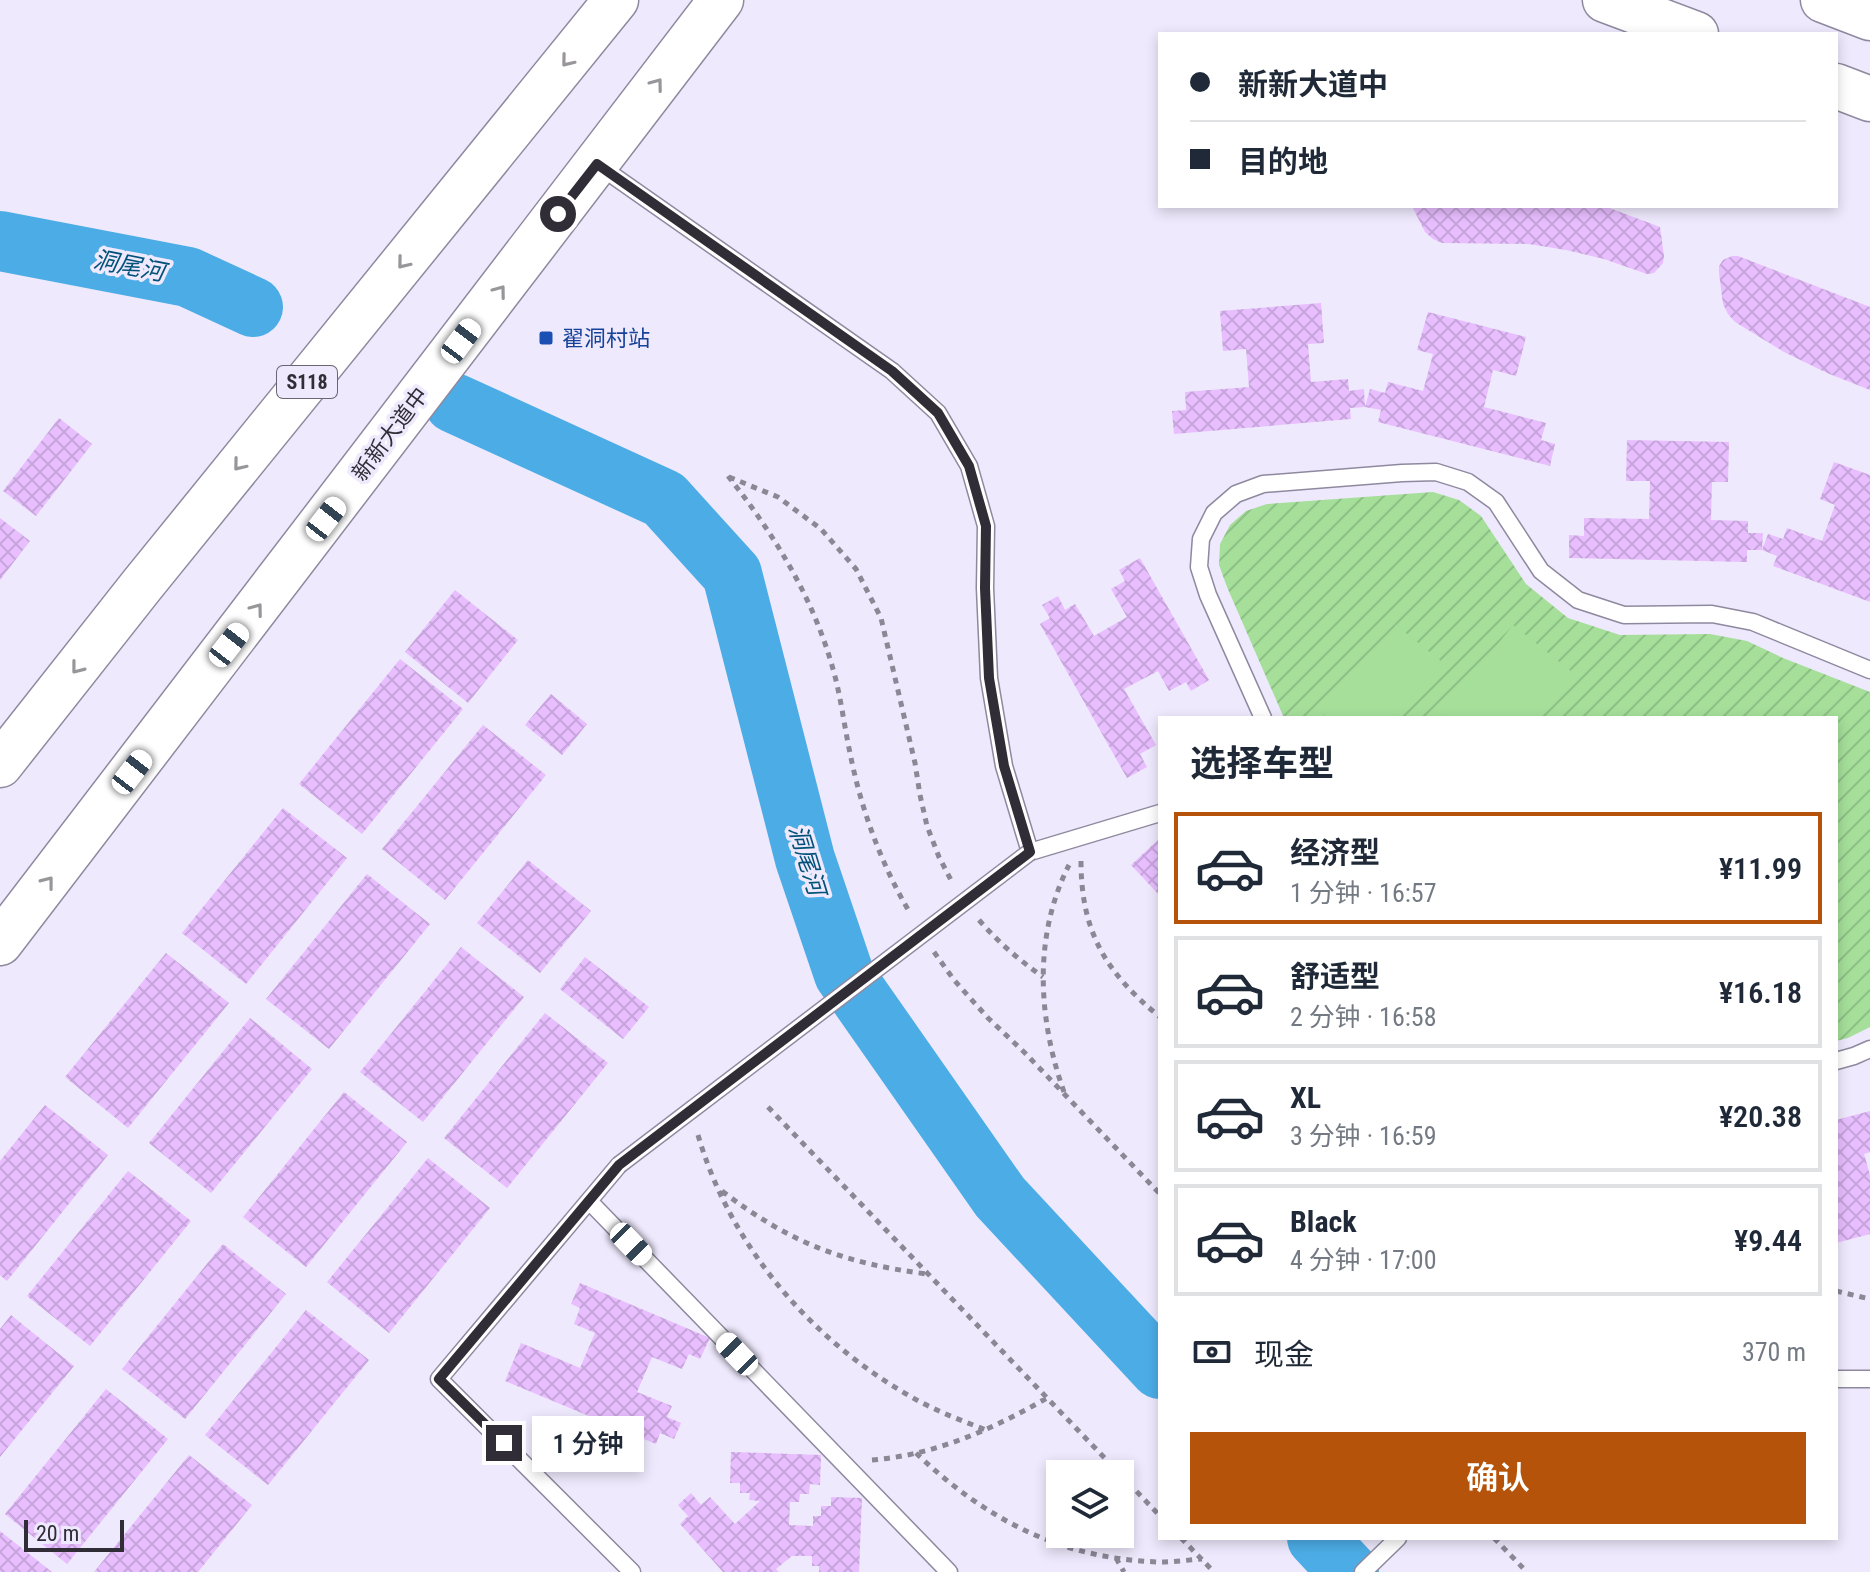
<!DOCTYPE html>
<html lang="zh">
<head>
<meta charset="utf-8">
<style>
	body { margin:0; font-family:"Roboto Condensed","Noto Sans SC",sans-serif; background:#f2f2f3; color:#1f2937; height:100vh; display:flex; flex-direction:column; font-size:30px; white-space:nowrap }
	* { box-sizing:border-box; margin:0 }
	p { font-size:26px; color:#747a83 }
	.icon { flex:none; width:44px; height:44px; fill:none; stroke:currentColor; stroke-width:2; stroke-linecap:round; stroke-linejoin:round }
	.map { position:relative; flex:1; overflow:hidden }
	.details { position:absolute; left:1158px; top:716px; width:680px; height:824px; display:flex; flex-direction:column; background:#fff; border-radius:0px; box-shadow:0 4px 12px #0003 }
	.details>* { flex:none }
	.top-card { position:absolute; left:1158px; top:32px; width:680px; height:176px; border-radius:0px; box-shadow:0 4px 12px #0003; display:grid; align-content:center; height:176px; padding:0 32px; background:#fff }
	.tools { position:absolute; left:1046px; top:1460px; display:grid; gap:16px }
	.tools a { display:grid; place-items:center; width:88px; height:88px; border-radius:0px; background:#fff; box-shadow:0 4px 12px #0003; font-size:40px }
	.scale { position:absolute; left:24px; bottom:20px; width:100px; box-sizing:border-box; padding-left:8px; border:4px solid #302d36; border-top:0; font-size:22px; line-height:28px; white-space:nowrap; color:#302d36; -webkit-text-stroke:6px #efe9fd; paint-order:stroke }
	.end { position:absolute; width:36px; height:36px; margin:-18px; border:10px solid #302d36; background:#fff; box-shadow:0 0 0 4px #fff }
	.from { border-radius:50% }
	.bubble { position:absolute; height:56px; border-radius:0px; background:#fff; box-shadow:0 4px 12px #0003; font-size:26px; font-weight:600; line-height:56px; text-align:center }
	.car { position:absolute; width:24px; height:48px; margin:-24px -12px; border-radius:10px; box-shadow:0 0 6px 2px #0007; background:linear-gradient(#fff 24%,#345 0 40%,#fff 0 76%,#345 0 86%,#fff 0) }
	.top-card b { display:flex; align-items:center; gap:28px; height:76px; font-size:30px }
	.top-card b+b { border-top:2px solid #e0e1e3 }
	.top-card i { width:20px; height:20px; background:#1f2937 }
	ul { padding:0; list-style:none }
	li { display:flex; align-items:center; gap:24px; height:112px; margin:0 16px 12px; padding:0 16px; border:4px solid #e0e1e3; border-radius:0px }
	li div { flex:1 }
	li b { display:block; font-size:30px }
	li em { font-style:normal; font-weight:600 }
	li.on { border-color:#b45309 }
	li>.icon { width:72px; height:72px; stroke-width:1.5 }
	h2 { padding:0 32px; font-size:36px; line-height:96px }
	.pay { display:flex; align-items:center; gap:20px; height:88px; padding:0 32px; font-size:30px }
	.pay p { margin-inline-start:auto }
	.primary-button { display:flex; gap:16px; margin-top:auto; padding:16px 32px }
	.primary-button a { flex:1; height:92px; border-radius:0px; background:#b45309; color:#fff; font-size:32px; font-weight:600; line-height:92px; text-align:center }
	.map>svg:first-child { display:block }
	.garden { fill:url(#garden-furrows) }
	.pitch { fill:#a5df9a }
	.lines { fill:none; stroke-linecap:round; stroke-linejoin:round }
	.river { stroke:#4cade6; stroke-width:60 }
	.building { fill:url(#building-cross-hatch) }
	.lane-casing { stroke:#8f899f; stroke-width:19 }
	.primary-casing { stroke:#8f899f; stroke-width:47 }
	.path { stroke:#8b8795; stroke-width:5; stroke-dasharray:6 6; stroke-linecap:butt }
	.lane { stroke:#fff; stroke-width:16 }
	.primary { stroke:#fff; stroke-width:44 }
	.lane-bridge-casing { stroke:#8f899f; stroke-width:19; stroke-linecap:butt }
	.lane-bridge { stroke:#fff; stroke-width:16 }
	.oneway { stroke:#98969a }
	.route { stroke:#302d36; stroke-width:10 }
	.transit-dot { fill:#1a4fb4; stroke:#efe9fd; stroke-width:3 }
	.labels { text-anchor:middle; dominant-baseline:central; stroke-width:7; stroke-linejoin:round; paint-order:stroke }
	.shield { fill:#efe9fd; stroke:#696572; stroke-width:2 }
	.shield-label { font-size:20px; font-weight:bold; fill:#302d36 }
	.transit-label { font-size:22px; fill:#164399; stroke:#efe9fd; text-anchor:start }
	.street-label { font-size:22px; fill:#302d36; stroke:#efe9fd }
	.water-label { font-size:24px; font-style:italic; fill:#015278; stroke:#efe9fd }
</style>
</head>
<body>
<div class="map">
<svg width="1870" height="1572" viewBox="0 0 1870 1572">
	<defs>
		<pattern id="garden-furrows" width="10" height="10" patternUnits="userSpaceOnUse" patternTransform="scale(2)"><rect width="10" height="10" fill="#a5df9a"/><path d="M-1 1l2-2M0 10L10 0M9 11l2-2" fill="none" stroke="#8ec085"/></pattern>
		<pattern id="building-cross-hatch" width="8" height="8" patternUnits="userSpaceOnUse" patternTransform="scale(2)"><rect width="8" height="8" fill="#e8beff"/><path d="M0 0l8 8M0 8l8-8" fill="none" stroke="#c7a4db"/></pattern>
	</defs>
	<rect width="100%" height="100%" fill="#efe9fd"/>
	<!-- garden -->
	<path class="garden" d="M1433 492 1459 500 1481 516 1526 584 1568 618 1620 635 1710 634 1747 641 1783 658 1870 692V1027L1848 1038 1836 1041V718H1284L1227 587 1219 565 1220 544 1230 525 1246 511 1267 504Z"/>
	<!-- pitch -->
	<path class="pitch" d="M1396 625 1441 661 1395 718H1326L1323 716Z
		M1513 625 1571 671 1534 718H1439Z"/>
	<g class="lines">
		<!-- river -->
		<path class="river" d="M0 241 188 277 253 307
			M454 403 664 499 732 574 805 859 844 974 1000 1197 1160 1369
			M1317 1538 1349 1572"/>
	</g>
	<!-- building -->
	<path class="building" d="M1412 206H1604L1660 227 1664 256 1663 263 1654 273 1647 274 1604 259 1566 250 1529 244 1442 243 1433 239 1425 232Z
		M1732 256H1738L1870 307V390L1827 373 1784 352 1735 322 1728 314 1723 304 1719 273V266L1723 260Z
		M1321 303 1324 343 1308 344 1311 382 1348 379 1349 391 1364 389 1365 407 1370 389 1385 393 1388 382 1423 391 1433 354 1417 350 1428 312 1526 337 1516 376 1493 370 1484 407 1546 423 1541 440 1555 444 1550 466 1378 422 1381 410 1365 407 1350 408 1351 419 1174 434 1172 411 1186 410 1185 392 1249 387 1246 349 1223 351 1220 311Z
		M59 418 92 444 36 516 3 491Z
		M1627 440 1729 442 1728 482H1712L1711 520 1748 521V533H1763L1762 550 1768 534 1783 539 1787 528 1822 541 1835 505 1820 499 1834 462 1870 475V602L1773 566 1777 556 1762 550H1747V562L1569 558V535L1584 536V518L1649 519 1650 481H1626Z
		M0 518 30 541 0 580Z
		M1140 558 1209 680 1191 691 1186 682 1169 691 1158 671 1124 689 1156 745 1140 754 1147 767 1127 778 1040 624 1050 618 1042 605 1058 596 1065 610 1075 604 1094 636 1127 617 1111 589 1125 581 1119 570Z
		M455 590 518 640 468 703 405 652Z
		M400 659 463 709 362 834 299 784Z
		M551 694 587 724 562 755 525 725Z
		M483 725 546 775 445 900 382 849Z
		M283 808 347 858 246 984 182 933Z
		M1160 838V896L1131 865Z
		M528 860 591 911 540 973 477 923Z
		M367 874 430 924 329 1049 266 999Z
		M461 947 524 997 423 1122 360 1072Z
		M166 953 229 1003 128 1128 65 1077Z
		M585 957 649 1007 623 1039 560 989Z
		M545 1013 608 1063 507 1188 444 1138Z
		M250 1018 312 1069 211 1193 149 1143Z
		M344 1092 407 1142 306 1267 243 1217Z
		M45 1105 108 1155 7 1281 0 1275V1161Z
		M1870 1111V1152L1864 1154 1870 1175V1234L1836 1243V1120Z
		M428 1158 490 1208 389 1333 327 1282Z
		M128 1171 191 1221 90 1346 27 1296Z
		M223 1244 286 1294 185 1419 122 1369Z
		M580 1283 710 1338 700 1359 689 1354 682 1369 652 1357 637 1392 672 1406 667 1417 681 1423 674 1439 660 1433 656 1444 505 1381 521 1343 580 1368 595 1333 574 1324 580 1308 571 1304Z
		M306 1310 369 1360 268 1485 205 1435Z
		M11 1315 74 1366 0 1457V1329Z
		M106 1389 168 1439 67 1564 5 1514Z
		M731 1452 821 1455 820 1485 810 1484 809 1494H800L799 1502H790L789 1525 813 1526V1516H821V1506H831V1497L862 1498 859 1572H819V1566H812V1556H792L776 1569 779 1572H723L680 1524 688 1516 678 1505 691 1493 701 1505 710 1497 735 1524 760 1501 749 1500 750 1493H740V1483H730Z
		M189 1455 252 1505 202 1567 198 1572H94Z
		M0 1531 52 1572H0Z"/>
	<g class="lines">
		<!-- lane casing -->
		<g class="lane-casing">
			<path id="lane" d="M598 165 892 371 938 413 969 466 986 526 985 588 989 678 1004 766 1030 852 1160 813
				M1263 718 1208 595 1199 567 1201 539 1214 513 1236 494 1263 484 1402 473 1436 472 1468 482 1496 502 1541 571 1578 600 1624 615 1712 614 1753 622 1870 670
				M1836 1061 1854 1056 1870 1049
				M619 1165 439 1379 632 1572
				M589 1201 949 1572
				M1836 1379H1870
				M1363 1572 1398 1538"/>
		</g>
		<!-- primary casing -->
		<g class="primary-casing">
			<path id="primary" d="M1605 0 1696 34
				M1823 0 1870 18
				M1836 86 1870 99
				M0 765 142 585 616 0
				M0 943 721 0"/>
		</g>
		<!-- path -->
		<path class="path" d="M728 476C774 534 813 597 833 669 841 697 844 725 850 753 861 809 881 864 910 913
			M729 477 778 497 821 529 856 569 881 618 915 763 920 795 927 826 939 857 952 882
			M1081 861C1081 932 1106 973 1160 1017
			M979 920C998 942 1019 960 1043 977
			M934 952 954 980 988 1018 1025 1053 1160 1194
			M1064 1092C1038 1019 1033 936 1069 865
			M768 1107 1120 1474
			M698 1135C730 1245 809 1338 908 1395 933 1410 960 1420 986 1430
			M722 1191C790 1243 843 1263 927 1274
			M1836 1291 1870 1299
			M916 1453C985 1519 1061 1559 1159 1562 1173 1562 1188 1560 1202 1559
			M872 1460C935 1455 993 1429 1047 1398
			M1120 1474 1160 1516
			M1181 1538 1214 1572
			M1494 1538 1523 1568
			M1116 1558 1124 1572"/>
		<!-- lane -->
		<use href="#lane" class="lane"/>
		<!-- primary -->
		<use href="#primary" class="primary"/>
		<!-- lane-bridge casing -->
		<g class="lane-bridge-casing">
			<path id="lane-bridge" d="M619 1165 1030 852"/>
		</g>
		<!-- lane-bridge -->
		<use href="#lane-bridge" class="lane-bridge"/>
	</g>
	<!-- one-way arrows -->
	<defs><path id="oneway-chevron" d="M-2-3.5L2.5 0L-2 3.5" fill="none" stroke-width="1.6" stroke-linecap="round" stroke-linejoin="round" transform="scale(2)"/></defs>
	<g class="oneway">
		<use href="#oneway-chevron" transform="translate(567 61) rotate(129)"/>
		<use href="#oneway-chevron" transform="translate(657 84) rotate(-53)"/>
		<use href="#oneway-chevron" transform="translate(403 263) rotate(129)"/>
		<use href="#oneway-chevron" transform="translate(500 291) rotate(-53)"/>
		<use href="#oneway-chevron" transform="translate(239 465) rotate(129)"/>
		<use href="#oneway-chevron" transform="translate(257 609) rotate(-53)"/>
		<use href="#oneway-chevron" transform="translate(77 668) rotate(128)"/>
		<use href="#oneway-chevron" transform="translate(48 882) rotate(-52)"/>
	</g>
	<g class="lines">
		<!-- route -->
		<path class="route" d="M504 1443 439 1379 619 1165 1030 852 1004 766 989 678 985 588 986 526 969 466 938 413 892 371 597 164 558 214"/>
	</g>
	<!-- markers -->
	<rect class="transit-dot" x="538" y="330" width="16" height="16" rx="4"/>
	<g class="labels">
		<!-- shield labels -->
		<rect class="shield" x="277" y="366" width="60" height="32" rx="6"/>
		<g class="shield-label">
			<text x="307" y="382">S118</text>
		</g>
		<!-- transit labels -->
		<g class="transit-label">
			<text x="562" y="338">翟洞村站</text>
		</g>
		<!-- street labels -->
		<g class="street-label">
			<text transform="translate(390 434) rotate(-53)">新新大道中</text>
		</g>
		<!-- water labels -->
		<g class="water-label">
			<text transform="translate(129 266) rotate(11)">洞尾河</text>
			<text transform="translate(807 860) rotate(73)">洞尾河</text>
		</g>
	</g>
</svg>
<div class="tools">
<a><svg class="icon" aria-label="layers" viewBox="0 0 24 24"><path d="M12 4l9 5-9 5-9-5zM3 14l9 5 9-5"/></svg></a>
</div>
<div class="scale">20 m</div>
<i class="end from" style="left:558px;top:214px"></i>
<i class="end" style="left:504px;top:1443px"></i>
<div class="bubble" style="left:532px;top:1416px;width:112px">1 分钟</div>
<i class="car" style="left:461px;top:341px;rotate:37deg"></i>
<i class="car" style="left:326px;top:519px;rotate:38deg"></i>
<i class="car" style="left:229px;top:645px;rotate:38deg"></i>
<i class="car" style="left:132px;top:772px;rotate:38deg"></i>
<i class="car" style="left:631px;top:1244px;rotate:136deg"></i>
<i class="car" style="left:737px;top:1354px;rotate:316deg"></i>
<div class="top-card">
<b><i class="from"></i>新新大道中</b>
<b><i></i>目的地</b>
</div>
<section class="details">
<h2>选择车型</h2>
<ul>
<li class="on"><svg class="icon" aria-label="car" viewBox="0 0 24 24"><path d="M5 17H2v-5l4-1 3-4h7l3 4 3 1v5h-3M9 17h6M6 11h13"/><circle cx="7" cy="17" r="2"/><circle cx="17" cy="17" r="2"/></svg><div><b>经济型</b><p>1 分钟 · 16:57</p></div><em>¥11.99</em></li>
<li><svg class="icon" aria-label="car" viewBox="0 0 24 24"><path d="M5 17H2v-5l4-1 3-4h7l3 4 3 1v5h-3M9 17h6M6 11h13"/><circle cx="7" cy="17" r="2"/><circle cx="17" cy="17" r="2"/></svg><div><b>舒适型</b><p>2 分钟 · 16:58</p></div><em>¥16.18</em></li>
<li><svg class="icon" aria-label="car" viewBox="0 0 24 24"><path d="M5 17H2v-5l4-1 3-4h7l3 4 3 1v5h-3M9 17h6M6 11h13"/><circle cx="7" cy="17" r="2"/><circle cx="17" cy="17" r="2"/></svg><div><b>XL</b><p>3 分钟 · 16:59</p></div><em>¥20.38</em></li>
<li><svg class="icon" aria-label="car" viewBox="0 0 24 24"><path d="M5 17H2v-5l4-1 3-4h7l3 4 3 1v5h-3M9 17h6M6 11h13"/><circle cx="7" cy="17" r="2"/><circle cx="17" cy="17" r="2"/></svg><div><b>Black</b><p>4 分钟 · 17:00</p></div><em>¥9.44</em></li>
</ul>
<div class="pay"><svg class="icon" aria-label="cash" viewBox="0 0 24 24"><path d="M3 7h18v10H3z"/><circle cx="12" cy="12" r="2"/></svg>现金<p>370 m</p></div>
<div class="primary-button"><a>确认</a></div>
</section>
</div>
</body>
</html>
